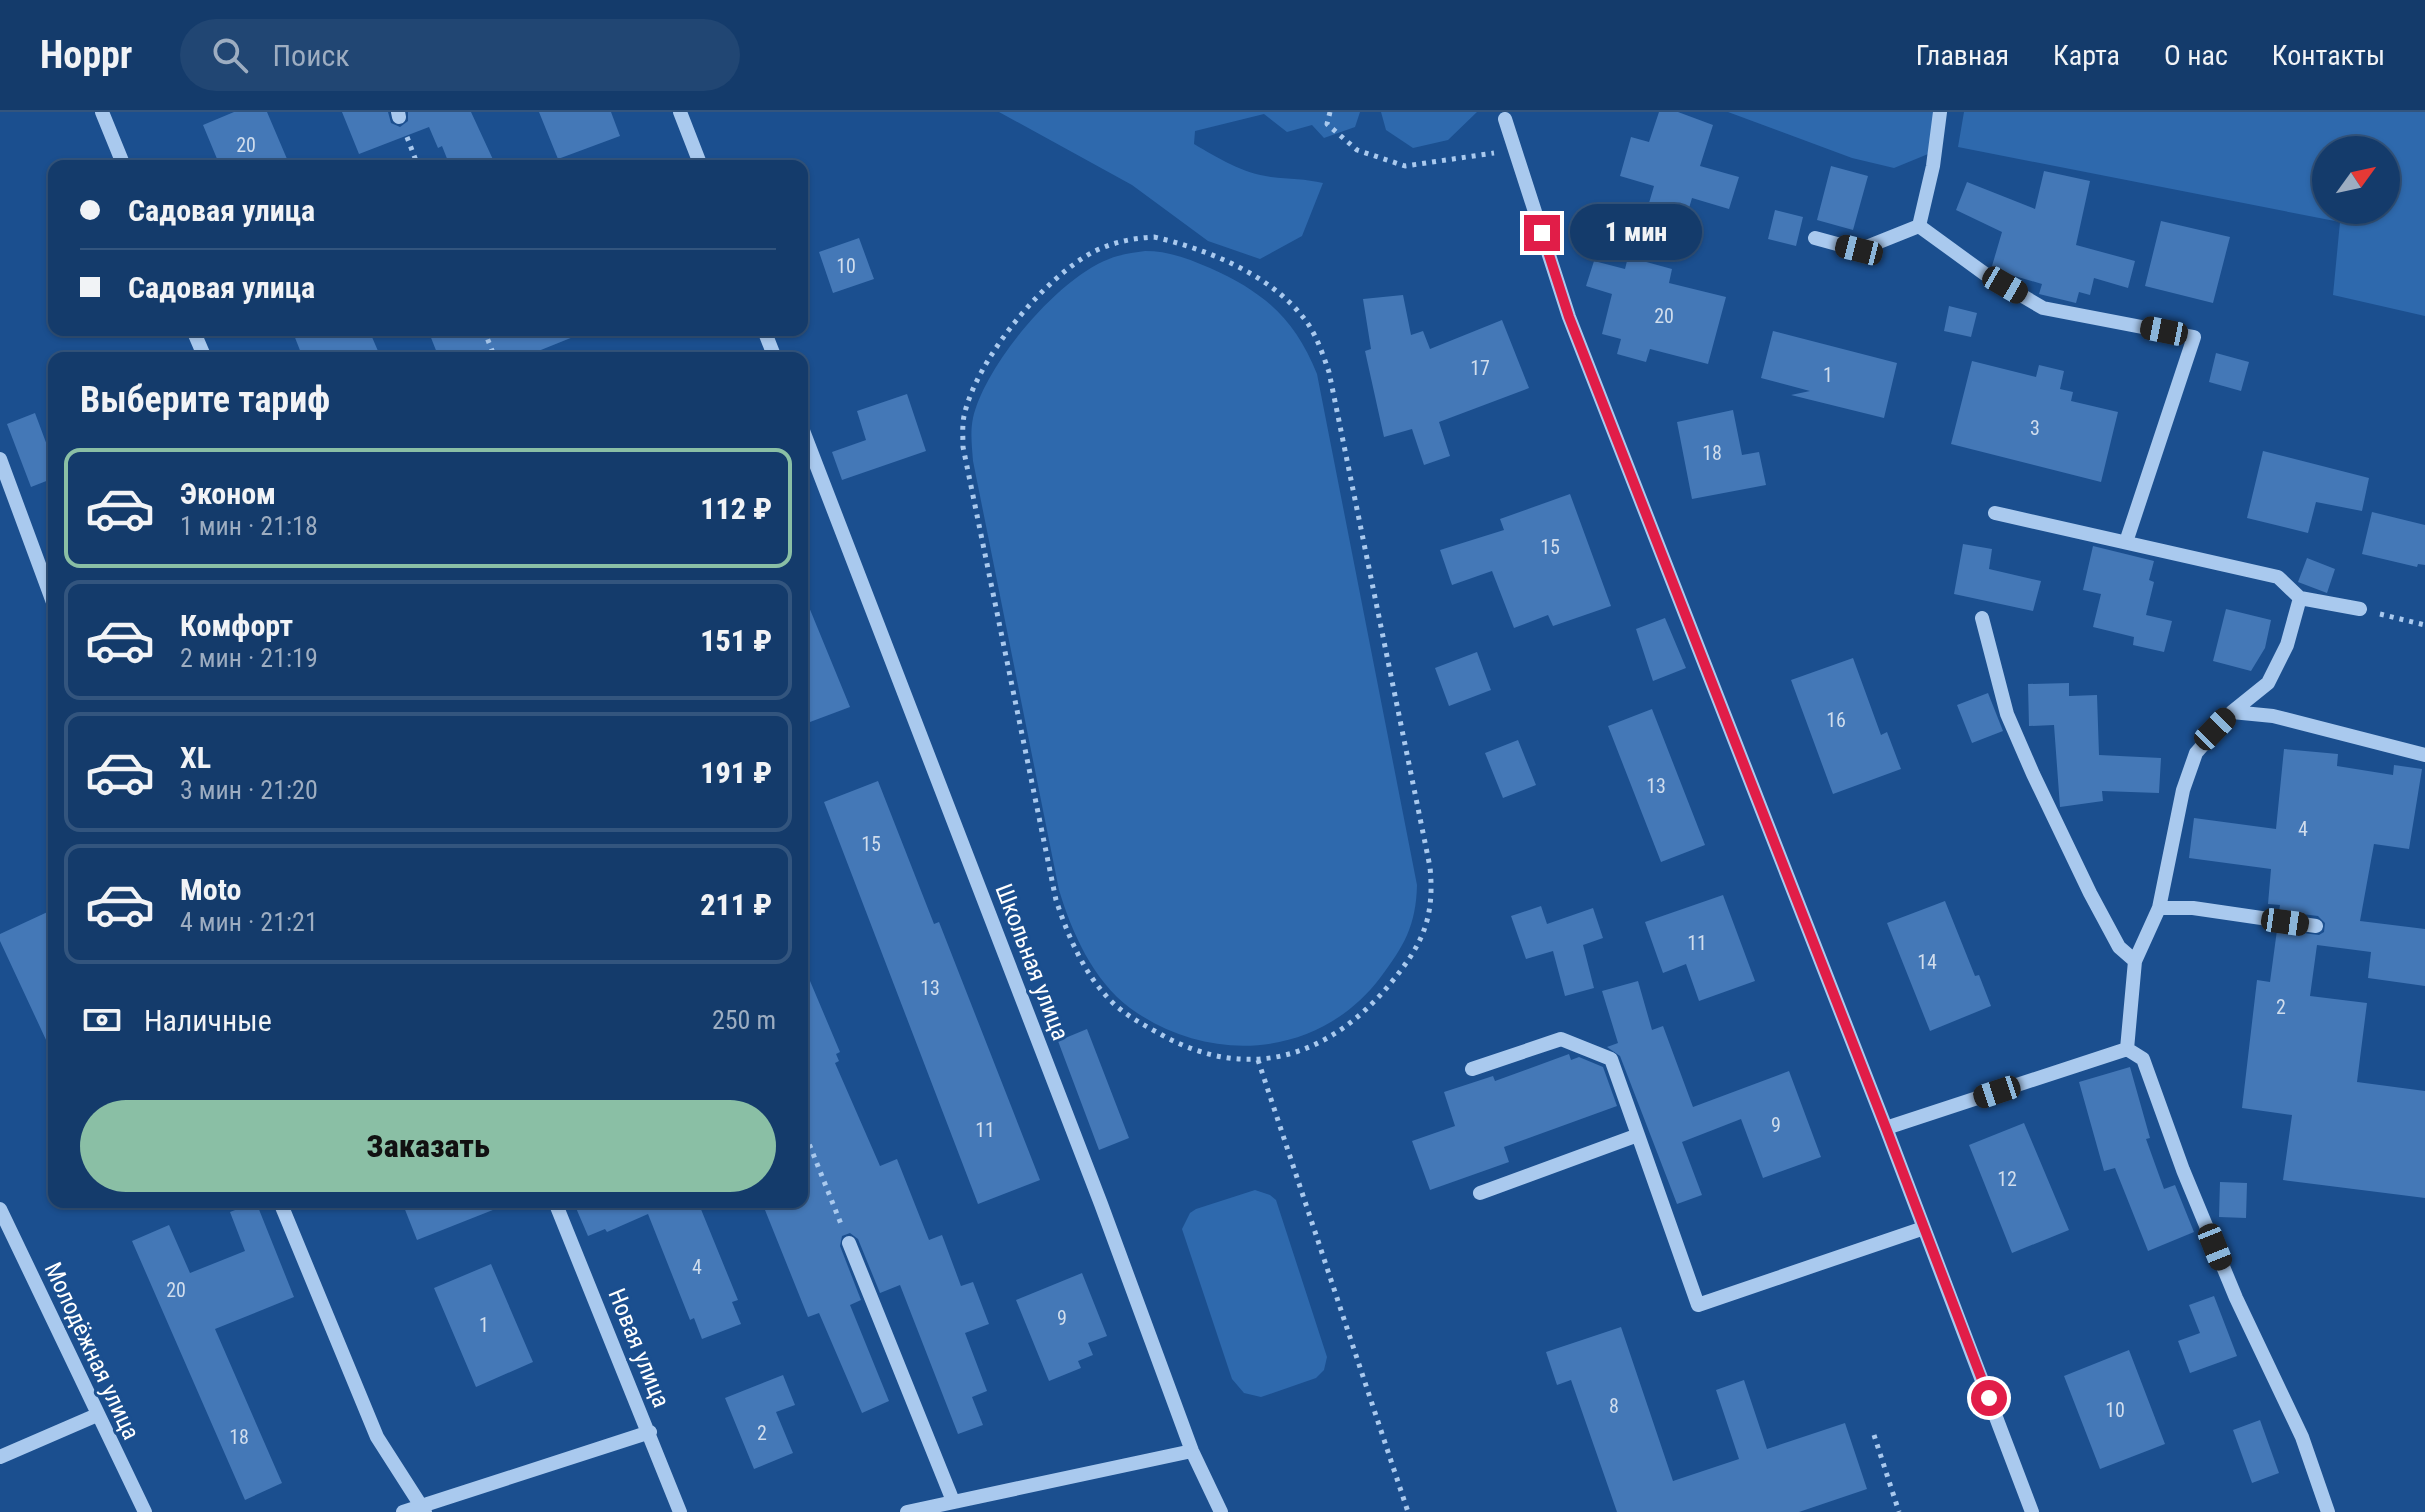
<!DOCTYPE html>
<html lang="ru">
<head>
<meta charset="utf-8">
<style>
	body { margin:0; font-family:"Roboto Condensed",sans-serif; background:#214673; color:#f1f3f6; height:100vh; display:flex; flex-direction:column; font-size:30px; white-space:nowrap }
	* { box-sizing:border-box; margin:0 }
	p { font-size:26px; color:#9dadc1 }
	.icon { flex:none; width:44px; height:44px; fill:none; stroke:currentColor; stroke-width:2; stroke-linecap:round; stroke-linejoin:round }
	.map { position:relative; flex:1; overflow:hidden }
	.details { position:absolute; left:48px; top:240px; width:760px; height:856px; display:flex; flex-direction:column; background:#143b6b; border-radius:16px; box-shadow:0 2px 6px #0004,0 0 0 2px #33557e }
	.details>* { flex:none }
	.hud { position:absolute; left:48px; top:48px; width:760px; height:176px; border-radius:16px; box-shadow:0 2px 6px #0004,0 0 0 2px #33557e; display:grid; align-content:center; height:176px; padding:0 32px; background:#143b6b }
	.needle { width:52px; rotate:57deg }
	.fabs { position:absolute; left:2312px; top:24px; display:grid; gap:16px }
	.fabs a { display:grid; place-items:center; width:88px; height:88px; border-radius:50%; background:#143b6b; box-shadow:0 2px 6px #0004,0 0 0 2px #33557e; font-size:40px }
	.end { position:absolute; width:36px; height:36px; margin:-18px; border:10px solid #e11d48; background:#fff; box-shadow:0 0 0 4px #fff }
	.from { border-radius:50% }
	.bubble { position:absolute; height:56px; border-radius:28px; background:#143b6b; box-shadow:0 2px 6px #0004,0 0 0 2px #33557e; font-size:26px; font-weight:800; line-height:56px; text-align:center }
	.car { position:absolute; width:24px; height:48px; margin:-24px -12px; border-radius:10px; box-shadow:0 0 6px 2px #0007; background:linear-gradient(#222 24%,#8ab4d8 0 40%,#222 0 76%,#8ab4d8 0 86%,#222 0) }
	.hud b { display:flex; align-items:center; gap:28px; height:76px; font-size:30px }
	.hud b+b { border-top:2px solid #33557e }
	.hud i { width:20px; height:20px; background:#f1f3f6 }
	ul { padding:0; list-style:none }
	li { display:flex; align-items:center; gap:24px; height:120px; margin:0 16px 12px; padding:0 16px; border:4px solid #33557e; border-radius:16px }
	li div { flex:1 }
	li b { display:block; font-size:30px }
	li em { font-style:normal; font-weight:800 }
	li.on { border-color:#8abfa5 }
	li>.icon { width:72px; height:72px; stroke-width:1.5 }
	h2 { padding:0 32px; font-size:36px; line-height:96px }
	.pay { display:flex; align-items:center; gap:20px; height:88px; padding:0 32px; font-size:30px }
	.pay p { margin-inline-start:auto }
	.cta { display:flex; gap:16px; margin-top:auto; padding:16px 32px }
	.cta a { flex:1; height:92px; border-radius:48px; background:#8abfa5; color:#111; font-size:32px; font-weight:800; line-height:92px; text-align:center }
	header { display:flex; align-items:center; gap:48px; box-sizing:border-box; height:112px; padding:0 40px; background:#143b6b; border-bottom:2px solid #33557e }
	header strong { font-size:38px }
	nav { display:flex; gap:44px; margin-inline-start:auto; font-size:28px }
	.search { width:560px; height:72px; background:#214673; display:flex; align-items:center; gap:20px; box-sizing:border-box; padding:0 28px; border-radius:44px; color:#9dadc1; font-size:30px }
	.map>svg:first-child { display:block }
	.green { fill:#2e69ad; fill-rule:evenodd }
	.building { fill:#4478b7 }
	.lines { fill:none; stroke-linecap:round; stroke-linejoin:round }
	.path { stroke:#a9c9ee; stroke-width:5; stroke-dasharray:4 6; stroke-linecap:butt }
	.minor { stroke:#a9c9ee; stroke-width:14 }
	.route { stroke:#e11d48; stroke-width:10 }
	.labels { text-anchor:middle; dominant-baseline:central; stroke-width:6; stroke-linejoin:round; paint-order:stroke }
	.number-label { font-size:20px; fill:#d0dded }
	.street-label { font-size:24px; fill:#fff; stroke:#1b4f8f }
</style>
</head>
<body>
<header>
<strong>Hoppr</strong>
<div class="search"><svg class="icon" aria-label="search" viewBox="0 0 24 24"><circle cx="10" cy="10" r="6"/><path d="M15 15l6 6"/></svg>Поиск</div>
<nav><a>Главная</a><a>Карта</a><a>О нас</a><a>Контакты</a></nav>
</header>
<div class="map">
<svg width="2425" height="1400" viewBox="0 0 2425 1400">
	<rect width="100%" height="100%" fill="#1b4f8f"/>
	<!-- green -->
	<path class="green" d="M999 0H1360L1355 15 1324 26 1312 13 1287 20 1264 2 1195 19 1194 32C1218 46 1242 61 1271 65 1289 67 1306 67 1323 71L1302 124 1260 147 1208 129 1132 73Z
		M1381 0H1477L1448 28 1413 36 1386 18Z
		M1728 0H1940L1933 40 1894 56 1852 46Z
		M1964 0H2425V204L2333 183 2340 110 1958 35ZM2326 38H2386V98H2326Z
		M1145 139C1169 139 1189 147 1210 156 1264 180 1295 207 1317 262L1417 773C1416 814 1404 834 1380 866 1319 946 1210 954 1130 896 1093 868 1072 821 1059 778L973 349C972 335 970 320 973 306 985 253 1058 166 1109 147 1121 142 1133 141 1145 139Z
		M1255 1078 1270 1083 1276 1088 1327 1245 1324 1258 1316 1266 1261 1285 1244 1281 1232 1267 1182 1117 1190 1101 1196 1097Z"/>
	<!-- building -->
	<path class="building" d="M234 0H267L290 54H220L203 13Z
		M342 0H388L391 11 400 15 408 9V0H471L496 54H450L442 34 438 36 429 15 359 42Z
		M539 0H611L620 24 558 47Z
		M1659 0H1678L1713 13 1700 54 1739 65 1729 97 1692 86 1687 103 1649 91 1654 74 1620 64 1631 25 1649 30Z
		M1831 54 1868 64 1853 118 1817 108Z
		M2044 59 2090 69 2076 133 2135 149 2128 176 2094 166 2090 183 2079 180 2076 191 2039 182 2042 172 2001 160 1992 154 2002 120 1956 98 1967 70 2035 97Z
		M1775 98 1803 105 1796 134 1768 127Z
		M2161 109 2230 125 2213 191 2145 174Z
		M859 126 874 167 833 181 819 140Z
		M1628 145 1672 157 1669 171 1726 185 1708 252 1650 237 1646 250 1617 242 1621 227 1602 222 1612 182 1586 174 1594 149 1625 157Z
		M1403 183 1411 223 1423 219 1430 237 1502 208 1529 276 1439 310 1450 344 1424 353 1412 317 1384 325 1365 239 1371 237 1363 187Z
		M1949 194 1977 201 1971 225 1944 219Z
		M292 218H369L381 246H303Z
		M428 218H588V219L521 246H439Z
		M1773 219 1897 251 1884 306 1791 283 1810 279 1761 266Z
		M2216 241 2249 250 2241 279 2209 270Z
		M1972 249 2036 265 2039 253 2064 259 2060 277 2073 280 2071 289 2118 300 2101 370 1951 332Z
		M907 282 926 339 842 368 832 340 866 328 857 299Z
		M1733 298 1742 343 1759 340 1766 373 1692 387 1677 310Z
		M35 301 54 352V366L31 375 7 312Z
		M2263 339 2369 366 2362 399 2316 390 2308 421 2247 406Z
		M1570 382 1611 494 1553 514 1548 503 1514 516 1492 459 1452 473 1440 438 1504 418 1500 407Z
		M2372 400 2425 413V453L2418 452 2417 455 2362 442Z
		M1963 432 1992 437 1989 457 2041 469 2033 499 1954 482Z
		M2093 434 2154 449 2149 468 2154 470 2146 503 2172 509 2164 540 2133 533 2134 525 2093 515 2101 482 2083 478Z
		M2307 446 2335 457 2327 481 2298 470Z
		M802 478 850 595 802 613Z
		M2226 497 2271 508 2265 536 2251 559 2213 549Z
		M1665 506 1686 556 1653 569 1636 517Z
		M1477 540 1491 578 1449 594 1435 556Z
		M1853 546 1881 623 1887 620 1901 657 1833 682 1791 568Z
		M2069 571V584L2097 583 2099 643 2161 646 2159 681 2102 679 2103 689 2060 695 2054 613 2029 614 2028 572Z
		M1988 581 2003 619 1972 631 1957 593Z
		M1652 597 1705 733 1661 750 1608 614Z
		M1518 628 1536 673 1503 686 1485 641Z
		M2284 637 2338 642 2337 654 2393 663 2394 653 2422 657 2409 737 2374 732 2360 809 2425 817V874L2368 866 2371 840 2317 833 2310 884 2367 891 2357 970 2425 979V1086L2283 1068 2292 1003 2242 996 2257 868 2270 870 2277 818 2319 823 2324 820 2325 811 2318 804 2279 799 2280 793 2268 792 2271 757 2189 746 2194 706 2276 717Z
		M878 669 934 812 939 810 1040 1068 978 1092 824 690Z
		M1723 783 1755 869 1699 889 1686 852 1663 861 1645 810Z
		M1945 789 1975 864 1979 863 1991 894 1930 919 1887 811Z
		M1541 794 1547 812 1593 796 1603 826 1583 833 1594 876 1565 884 1553 839 1526 847 1511 804Z
		M54 797V945L0 829V822Z
		M802 850 840 940 836 942 839 949 835 951 880 1054 897 1047 929 1128 942 1123 961 1174 973 1170 989 1212 965 1221 987 1279 972 1285 983 1313 958 1322 900 1173 880 1181 858 1127 850 1121 842 1124 840 1134 861 1188 850 1193 889 1289 862 1301 819 1201 808 1205 765 1098 786 1090H802Z
		M1638 869 1652 918 1663 914 1693 995 1789 959 1821 1045 1763 1066 1741 1007 1682 1030 1702 1083 1677 1092 1620 944 1607 935 1618 931 1602 879Z
		M1087 917 1129 1026 1099 1038 1058 929Z
		M1569 942 1571 948 1579 945 1603 955 1617 994 1504 1035 1509 1050 1430 1078 1412 1029 1455 1014 1444 980 1493 964 1495 969Z
		M2130 955 2150 1026 2146 1027 2164 1077 2175 1073 2194 1120 2148 1139 2115 1056 2104 1059 2079 970Z
		M2024 1011 2069 1118 2012 1141 1969 1033Z
		M2220 1070 2247 1071 2246 1106 2219 1105Z
		M256 1090 294 1185 215 1217 282 1371 245 1388 132 1129 169 1113 190 1161 245 1139 230 1100Z
		M402 1090H507L508 1092 417 1128Z
		M591 1090H698L738 1188 732 1190 741 1212 702 1227 694 1206 690 1208 648 1102 607 1120 605 1117 588 1124 576 1096Z
		M491 1152 533 1250 476 1275 434 1176Z
		M1082 1161 1107 1224 1088 1231 1093 1243 1078 1249 1081 1256 1049 1269 1016 1188Z
		M2214 1184 2237 1244 2190 1261 2178 1229 2200 1221 2189 1193Z
		M1621 1215 1673 1369 1739 1347 1716 1278 1744 1268 1767 1337 1845 1311 1867 1377 1799 1400H1617L1571 1268 1557 1273 1546 1240Z
		M2129 1238 2165 1332 2100 1357 2064 1264Z
		M783 1263 795 1293 776 1300 793 1341 754 1357 725 1286Z
		M2260 1308 2279 1361 2252 1371 2233 1318Z"/>
	<g class="lines">
		<!-- path -->
		<path class="path" d="M1330 0 1327 12 1357 38 1405 54 1494 41
			M407 25 418 54
			M1154 125C1207 137 1272 163 1306 209 1317 224 1323 243 1329 260L1430 755C1435 807 1422 833 1390 872 1329 945 1249 971 1162 923 1144 913 1126 904 1111 889 1084 862 1068 824 1056 788L963 335C963 325 962 314 964 304 976 248 1044 165 1095 139 1114 130 1133 126 1154 125Z
			M484 218 495 246
			M2380 502 2425 513
			M1258 948 1408 1400
			M802 1014 841 1112
			M1874 1323 1899 1400"/>
		<!-- minor -->
		<path class="minor" d="M102 0 124 54
			M398 0 399 5
			M680 0 701 54
			M1940 0 1933 54 1919 114 1985 162 2043 196 2194 225 2126 430
			M1505 7 1569 205 1886 1016 2032 1400
			M1815 126 1859 138 1919 114
			M193 218 205 246
			M764 218 775 246
			M802 316 1101 1092 1192 1339 1221 1400
			M0 347 54 493
			M1995 401 2278 465 2300 486 2360 497
			M1982 506 2007 602 2033 662 2090 781 2119 835 2135 849
			M2232 600 2273 604 2425 643
			M2159 796H2193L2316 814
			M2127 937 2143 947 2183 1058 2236 1186 2302 1325 2328 1400
			M1472 957 1561 927 1611 947 1638 1023
			M1886 1016 2127 937 2135 849 2159 796 2183 678 2196 641 2232 600 2268 571 2287 533 2300 486
			M1480 1081 1638 1023 1698 1193 1924 1116
			M280 1090 377 1325 425 1400
			M555 1090 680 1400
			M0 1097 145 1400
			M849 1131 953 1389
			M0 1345 97 1303
			M403 1400 650 1320
			M907 1400 1192 1339"/>
	</g>
	<g class="lines">
		<!-- route -->
		<path class="route" d="M1542 121 1569 205 1886 1016 1989 1286"/>
	</g>
	<g class="labels">
		<!-- number labels -->
		<g class="number-label">
			<text x="246" y="33">20</text>
			<text x="846" y="154">10</text>
			<text x="1664" y="204">20</text>
			<text x="1480" y="256">17</text>
			<text x="1828" y="263">1</text>
			<text x="2035" y="316">3</text>
			<text x="1712" y="341">18</text>
			<text x="1550" y="435">15</text>
			<text x="1836" y="608">16</text>
			<text x="1656" y="674">13</text>
			<text x="2303" y="717">4</text>
			<text x="871" y="732">15</text>
			<text x="1697" y="831">11</text>
			<text x="1927" y="850">14</text>
			<text x="930" y="876">13</text>
			<text x="2281" y="895">2</text>
			<text x="1776" y="1013">9</text>
			<text x="985" y="1018">11</text>
			<text x="2007" y="1067">12</text>
			<text x="697" y="1155">4</text>
			<text x="176" y="1178">20</text>
			<text x="1062" y="1206">9</text>
			<text x="484" y="1213">1</text>
			<text x="1614" y="1294">8</text>
			<text x="2115" y="1298">10</text>
			<text x="762" y="1321">2</text>
			<text x="239" y="1325">18</text>
		</g>
		<!-- street labels -->
		<g class="street-label">
			<text transform="translate(1032 850) rotate(69)">Школьная улица</text>
			<text transform="translate(639 1236) rotate(68)">Новая улица</text>
			<text transform="translate(92 1239) rotate(65)">Молодёжная улица</text>
		</g>
	</g>
</svg>
<div class="fabs">
<a><svg class="needle" viewBox="-14 -14 28 28"><path d="M0-13l5 13h-10z" fill="#e53935"/><path d="M0 13l5-13h-10z" fill="#9dadc1"/></svg></a>
</div>
<i class="end from" style="left:1989px;top:1286px"></i>
<i class="end" style="left:1542px;top:121px"></i>
<div class="bubble" style="left:1570px;top:92px;width:132px">1 мин</div>
<i class="car" style="left:1859px;top:138px;rotate:284deg"></i>
<i class="car" style="left:2005px;top:173px;rotate:120deg"></i>
<i class="car" style="left:2164px;top:219px;rotate:281deg"></i>
<i class="car" style="left:2215px;top:617px;rotate:44deg"></i>
<i class="car" style="left:2285px;top:810px;rotate:98deg"></i>
<i class="car" style="left:1997px;top:980px;rotate:252deg"></i>
<i class="car" style="left:2215px;top:1135px;rotate:158deg"></i>
<div class="hud">
<b><i class="from"></i>Садовая улица</b>
<b><i></i>Садовая улица</b>
</div>
<section class="details">
<h2>Выберите тариф</h2>
<ul>
<li class="on"><svg class="icon" aria-label="car" viewBox="0 0 24 24"><path d="M5 17H2v-5l4-1 3-4h7l3 4 3 1v5h-3M9 17h6M6 11h13"/><circle cx="7" cy="17" r="2"/><circle cx="17" cy="17" r="2"/></svg><div><b>Эконом</b><p>1 мин · 21:18</p></div><em>112 ₽</em></li>
<li><svg class="icon" aria-label="car" viewBox="0 0 24 24"><path d="M5 17H2v-5l4-1 3-4h7l3 4 3 1v5h-3M9 17h6M6 11h13"/><circle cx="7" cy="17" r="2"/><circle cx="17" cy="17" r="2"/></svg><div><b>Комфорт</b><p>2 мин · 21:19</p></div><em>151 ₽</em></li>
<li><svg class="icon" aria-label="car" viewBox="0 0 24 24"><path d="M5 17H2v-5l4-1 3-4h7l3 4 3 1v5h-3M9 17h6M6 11h13"/><circle cx="7" cy="17" r="2"/><circle cx="17" cy="17" r="2"/></svg><div><b>XL</b><p>3 мин · 21:20</p></div><em>191 ₽</em></li>
<li><svg class="icon" aria-label="car" viewBox="0 0 24 24"><path d="M5 17H2v-5l4-1 3-4h7l3 4 3 1v5h-3M9 17h6M6 11h13"/><circle cx="7" cy="17" r="2"/><circle cx="17" cy="17" r="2"/></svg><div><b>Moto</b><p>4 мин · 21:21</p></div><em>211 ₽</em></li>
</ul>
<div class="pay"><svg class="icon" aria-label="cash" viewBox="0 0 24 24"><path d="M3 7h18v10H3z"/><circle cx="12" cy="12" r="2"/></svg>Наличные<p>250 m</p></div>
<div class="cta"><a>Заказать</a></div>
</section>
</div>
</body>
</html>
